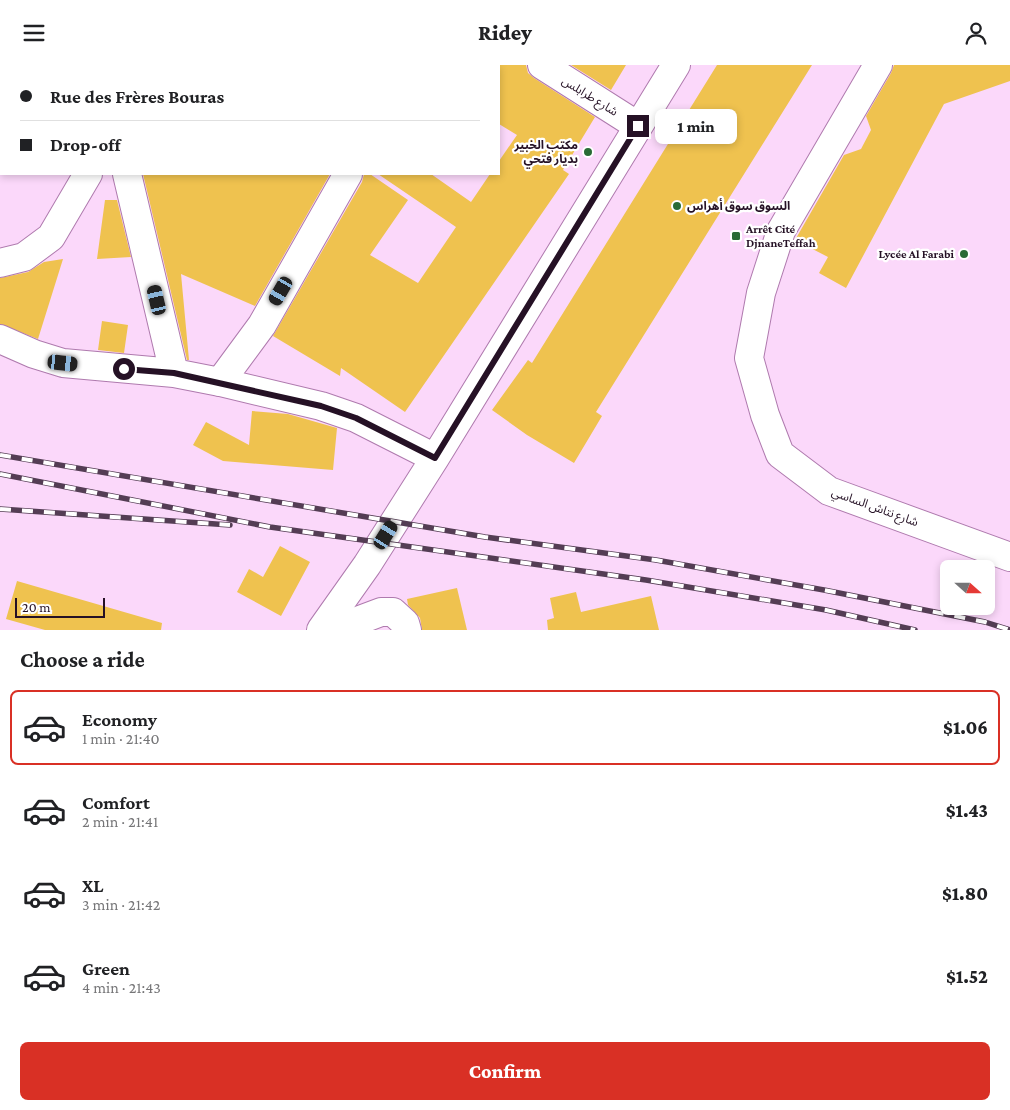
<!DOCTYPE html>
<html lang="en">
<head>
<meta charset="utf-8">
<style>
	body { margin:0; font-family:"Crimson Pro","Noto Sans Arabic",serif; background:#f6f6f6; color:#202124; height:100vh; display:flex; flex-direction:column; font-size:19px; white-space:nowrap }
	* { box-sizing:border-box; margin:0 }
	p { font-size:16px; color:#757577 }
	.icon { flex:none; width:28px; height:28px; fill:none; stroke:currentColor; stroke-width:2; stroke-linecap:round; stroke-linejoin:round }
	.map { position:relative; height:565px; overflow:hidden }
	.panel { display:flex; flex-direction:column; background:#fff; flex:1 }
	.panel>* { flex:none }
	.guide { position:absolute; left:0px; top:0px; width:500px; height:110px; box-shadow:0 2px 8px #0003; display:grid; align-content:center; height:110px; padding:0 20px; background:#fff }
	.needle { width:32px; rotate:111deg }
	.tools { position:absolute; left:940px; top:495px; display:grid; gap:10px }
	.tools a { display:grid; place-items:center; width:55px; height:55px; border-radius:8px; background:#fff; box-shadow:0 2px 8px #0003; font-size:25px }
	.scale { position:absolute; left:15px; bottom:12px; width:90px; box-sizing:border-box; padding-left:5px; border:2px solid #251125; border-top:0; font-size:14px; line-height:18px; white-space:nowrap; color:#251125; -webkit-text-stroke:4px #fff; paint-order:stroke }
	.end { position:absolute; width:22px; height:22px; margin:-11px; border:6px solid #251125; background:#fff; box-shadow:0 0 0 2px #fff }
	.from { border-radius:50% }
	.bubble { position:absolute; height:35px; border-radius:8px; background:#fff; box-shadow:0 2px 8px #0003; font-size:16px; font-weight:800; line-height:35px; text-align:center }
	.car { position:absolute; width:15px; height:30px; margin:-15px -8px; border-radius:6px; box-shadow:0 0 4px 1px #0007; background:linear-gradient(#222 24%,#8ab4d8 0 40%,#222 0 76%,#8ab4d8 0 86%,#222 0) }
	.guide b { display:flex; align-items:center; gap:18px; height:48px; font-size:19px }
	.guide b+b { border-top:1px solid #e0e0e0 }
	.guide i { width:12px; height:12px; background:#202124 }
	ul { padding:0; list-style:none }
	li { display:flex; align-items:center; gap:15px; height:75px; margin:0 10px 8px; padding:0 10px; border:2px solid transparent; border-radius:8px }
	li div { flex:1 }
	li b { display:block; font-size:19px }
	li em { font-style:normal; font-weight:800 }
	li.active { border-color:#d93025 }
	li>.icon { width:45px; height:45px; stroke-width:1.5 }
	h2 { padding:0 20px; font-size:22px; line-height:60px }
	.button { display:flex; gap:10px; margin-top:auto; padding:10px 20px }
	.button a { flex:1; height:58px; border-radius:8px; background:#d93025; color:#fff; font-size:20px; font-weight:800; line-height:58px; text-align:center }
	header { display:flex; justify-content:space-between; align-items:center; height:65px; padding:0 20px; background:#fff; font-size:22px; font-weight:800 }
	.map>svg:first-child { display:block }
	.building { fill:#efc24f }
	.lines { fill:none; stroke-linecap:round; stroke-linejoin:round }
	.minor-casing { stroke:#af7aae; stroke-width:30 }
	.tertiary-casing { stroke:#af7aae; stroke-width:30 }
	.minor { stroke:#fff; stroke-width:28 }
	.tertiary { stroke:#fff; stroke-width:28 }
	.rail-casing { stroke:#543d54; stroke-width:5.5 }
	.rail { stroke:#fff; stroke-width:4; stroke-dasharray:11; stroke-linecap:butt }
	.route { stroke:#251125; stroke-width:6 }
	.poi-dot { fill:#296b35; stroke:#fff; stroke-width:2 }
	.labels { text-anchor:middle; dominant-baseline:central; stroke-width:4.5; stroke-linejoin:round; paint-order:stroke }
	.street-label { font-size:12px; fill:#251125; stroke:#fff }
	.poi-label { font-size:12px; font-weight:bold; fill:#251125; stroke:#fff; text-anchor:end }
</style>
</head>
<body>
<header><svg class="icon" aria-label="menu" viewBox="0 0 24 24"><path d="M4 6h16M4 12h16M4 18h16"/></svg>Ridey<svg class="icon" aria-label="person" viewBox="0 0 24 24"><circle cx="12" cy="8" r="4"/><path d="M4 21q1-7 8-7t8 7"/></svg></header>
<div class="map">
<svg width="1010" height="565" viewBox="0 0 1010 565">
	<rect width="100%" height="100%" fill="#fbd8fa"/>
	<!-- building -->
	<path class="building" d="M499 0H526L528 8 534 13 595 52 563 105 569 109 405 347 341 303 340 311 273 271 362 117 364 109H370L408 135 370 190 418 218 456 162 378 109H431L471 137 490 109H499V96L517 70 499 59Z
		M571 0H626L611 25Z
		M717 0H812L596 347 602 351 574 398 527 370 492 345 528 295 532 298Z
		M894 0H1010V16L944 39 846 223 819 208 828 192 795 175 844 90 861 84 871 65 866 51 891 8Z
		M143 109H330L255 241 181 209 189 295H187Z
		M105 135H117L131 192 97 194Z
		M63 194 38 274 0 259V213L28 207 44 197Z
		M102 256 128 260 124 288 98 285Z
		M252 346 288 349 337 363 333 405 223 396 193 380 206 357 249 380Z
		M280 481 310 497 281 551 237 527 249 504 263 512Z
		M17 516 162 558 161 565H45L6 554Z
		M457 523 467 565H422L420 553 408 540 407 534Z
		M576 527 581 547 651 531 659 565H548L547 555 554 553 550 533Z"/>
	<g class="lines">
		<!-- minor casing -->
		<g class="minor-casing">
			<path id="minor" d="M542 0 638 61
				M878 0 781 166 761 228 749 293 765 350 780 389 829 426 1010 492
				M146 1V0
				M127 109 174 308
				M0 198 24 192 51 172 88 109
				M0 274 34 289 63 298 174 308 220 317
				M333 565 381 547H393L405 558 407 565"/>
		</g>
		<!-- tertiary casing -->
		<g class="tertiary-casing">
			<path id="tertiary" d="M410 1 411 0
				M348 109 262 260 220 317 321 341 356 353 435 393
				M321 565 367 500 435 393 676 0"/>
		</g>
		<!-- minor -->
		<use href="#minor" class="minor"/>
		<!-- tertiary -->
		<use href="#tertiary" class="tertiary"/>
		<!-- rail casing -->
		<g class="rail-casing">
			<path id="rail" d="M0 390 485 472 656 495 824 525 985 557 1010 565
				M0 409 270 462 646 515 826 545 915 565
				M0 444 230 460"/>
		</g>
		<!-- rail -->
		<use href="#rail" class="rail"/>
	</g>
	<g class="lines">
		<!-- route -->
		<path class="route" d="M124 304 174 308 321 341 356 353 435 393 638 61"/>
	</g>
	<!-- markers -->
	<g class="poi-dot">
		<circle cx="588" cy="87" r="5"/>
		<circle cx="677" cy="141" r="5"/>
		<rect x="731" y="166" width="10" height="10" rx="2.5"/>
		<circle cx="964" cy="189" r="5"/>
	</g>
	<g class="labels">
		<!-- street labels -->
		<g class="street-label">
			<text transform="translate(590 31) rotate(32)">شارع طرابلس</text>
			<text transform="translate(875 442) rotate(20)">شارع نتاش الساسي</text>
		</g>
		<!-- poi labels -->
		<g class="poi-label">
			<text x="578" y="80">مكتب الخبير<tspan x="578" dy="14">بديار فتحي</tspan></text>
			<text x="687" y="141" text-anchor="start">السوق سوق أهراس</text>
			<text x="746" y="164" text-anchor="start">Arrêt Cité<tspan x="746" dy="14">DjnaneTeffah</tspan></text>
			<text x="954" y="189">Lycée Al Farabi</text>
		</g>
	</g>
</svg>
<div class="tools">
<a><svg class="needle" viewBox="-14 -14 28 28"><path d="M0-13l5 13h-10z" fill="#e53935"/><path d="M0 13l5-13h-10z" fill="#757577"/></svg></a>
</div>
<div class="scale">20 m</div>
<i class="end from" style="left:124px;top:304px"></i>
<i class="end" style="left:638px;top:61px"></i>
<div class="bubble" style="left:655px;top:44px;width:82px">1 min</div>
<i class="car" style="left:281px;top:226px;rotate:210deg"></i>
<i class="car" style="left:157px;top:235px;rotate:347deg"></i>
<i class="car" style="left:63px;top:298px;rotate:96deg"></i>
<i class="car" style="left:386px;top:470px;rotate:32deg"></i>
<div class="guide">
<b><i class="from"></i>Rue des Frères Bouras</b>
<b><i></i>Drop-off</b>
</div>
</div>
<section class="panel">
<h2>Choose a ride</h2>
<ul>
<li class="active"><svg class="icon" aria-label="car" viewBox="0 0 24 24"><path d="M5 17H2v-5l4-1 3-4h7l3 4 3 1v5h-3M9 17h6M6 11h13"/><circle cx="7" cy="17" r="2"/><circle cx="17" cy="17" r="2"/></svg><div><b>Economy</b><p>1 min · 21:40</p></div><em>$1.06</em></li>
<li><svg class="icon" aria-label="car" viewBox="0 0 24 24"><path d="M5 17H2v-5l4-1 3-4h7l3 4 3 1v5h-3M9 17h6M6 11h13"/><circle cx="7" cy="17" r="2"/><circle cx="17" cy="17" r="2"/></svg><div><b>Comfort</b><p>2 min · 21:41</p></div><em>$1.43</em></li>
<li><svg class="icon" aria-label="car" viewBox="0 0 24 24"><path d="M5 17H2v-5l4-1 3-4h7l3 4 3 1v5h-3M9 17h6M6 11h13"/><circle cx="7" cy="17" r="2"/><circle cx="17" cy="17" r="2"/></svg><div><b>XL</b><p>3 min · 21:42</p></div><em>$1.80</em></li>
<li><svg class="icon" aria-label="car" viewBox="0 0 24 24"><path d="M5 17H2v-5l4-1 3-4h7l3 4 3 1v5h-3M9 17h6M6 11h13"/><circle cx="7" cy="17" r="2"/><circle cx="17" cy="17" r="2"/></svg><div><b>Green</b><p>4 min · 21:43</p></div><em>$1.52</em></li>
</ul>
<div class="button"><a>Confirm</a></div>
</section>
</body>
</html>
